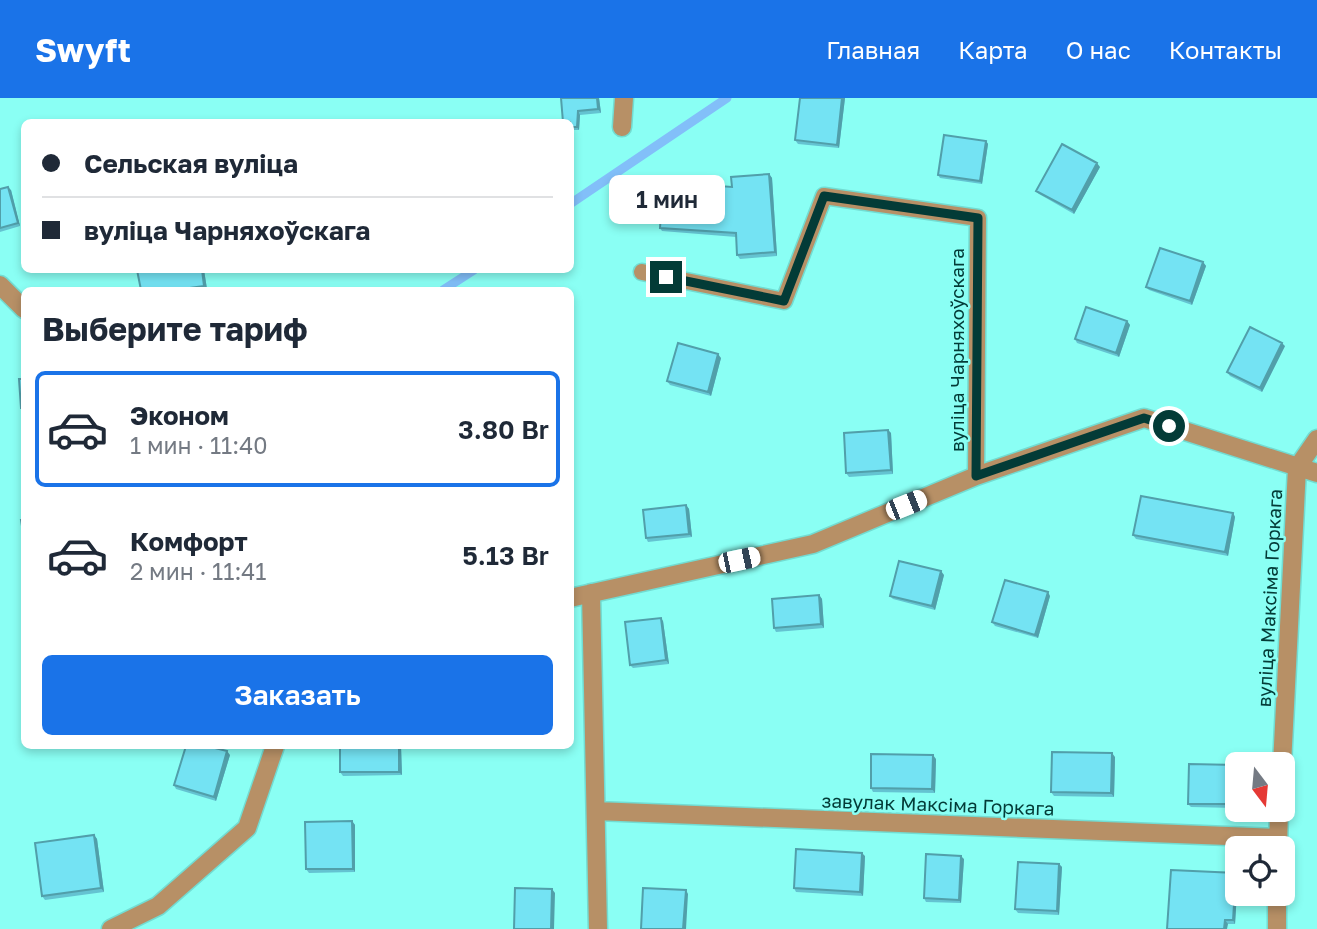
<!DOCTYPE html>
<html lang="ru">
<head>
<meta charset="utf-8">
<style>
	body { margin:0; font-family:"Golos Text",sans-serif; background:#f2f2f3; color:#1f2937; height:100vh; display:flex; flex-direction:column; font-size:26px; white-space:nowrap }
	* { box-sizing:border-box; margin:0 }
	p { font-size:23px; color:#747a83 }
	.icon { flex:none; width:38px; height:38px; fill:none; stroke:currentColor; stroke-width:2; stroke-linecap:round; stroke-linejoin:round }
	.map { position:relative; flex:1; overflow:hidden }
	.details { position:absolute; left:21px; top:189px; width:553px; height:462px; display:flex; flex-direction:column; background:#fff; border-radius:10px; box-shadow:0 4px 10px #0003 }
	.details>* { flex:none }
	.banner { position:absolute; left:21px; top:21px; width:553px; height:154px; border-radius:10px; box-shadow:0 4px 10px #0003; display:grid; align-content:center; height:154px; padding:0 21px; background:#fff }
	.needle { width:46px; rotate:164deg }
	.tools { position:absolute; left:1225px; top:654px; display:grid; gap:14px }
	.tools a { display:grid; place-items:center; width:70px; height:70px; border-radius:10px; background:#fff; box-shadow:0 4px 10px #0003; font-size:35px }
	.end { position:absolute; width:32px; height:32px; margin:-16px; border:9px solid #033b37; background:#fff; box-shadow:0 0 0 4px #fff }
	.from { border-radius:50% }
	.bubble { position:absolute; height:49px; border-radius:10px; background:#fff; box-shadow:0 4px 10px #0003; font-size:23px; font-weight:600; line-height:49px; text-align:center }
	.car { position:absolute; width:21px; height:42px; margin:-21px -10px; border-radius:9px; box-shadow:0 0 5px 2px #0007; background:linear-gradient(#fff 24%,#345 0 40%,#fff 0 76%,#345 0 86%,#fff 0) }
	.banner b { display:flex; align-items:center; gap:24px; height:66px; font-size:26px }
	.banner b+b { border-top:2px solid #e0e1e3 }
	.banner i { width:18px; height:18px; background:#1f2937 }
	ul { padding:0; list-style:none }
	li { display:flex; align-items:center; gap:21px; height:116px; margin:0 14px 10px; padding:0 7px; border:4px solid transparent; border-radius:10px }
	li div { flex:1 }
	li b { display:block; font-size:26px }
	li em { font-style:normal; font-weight:600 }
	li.selected { border-color:#1a73e8 }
	li>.icon { width:63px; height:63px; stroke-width:1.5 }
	h2 { padding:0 21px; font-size:32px; line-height:84px }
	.primary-button { display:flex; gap:14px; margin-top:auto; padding:14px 21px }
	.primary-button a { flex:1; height:80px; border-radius:10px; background:#1a73e8; color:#fff; font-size:28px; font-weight:600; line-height:80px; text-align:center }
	header { display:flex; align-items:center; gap:42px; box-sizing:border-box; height:98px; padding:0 35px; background:#1a73e8; color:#fff }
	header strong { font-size:33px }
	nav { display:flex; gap:38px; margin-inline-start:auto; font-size:24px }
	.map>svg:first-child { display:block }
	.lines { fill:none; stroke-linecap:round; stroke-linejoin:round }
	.stream { stroke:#82bff9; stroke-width:9 }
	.lane-casing { stroke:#72dcd2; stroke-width:19 }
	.street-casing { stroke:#72dcd2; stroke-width:21 }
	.lane { stroke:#b79066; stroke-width:16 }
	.street { stroke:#b79066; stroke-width:18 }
	.wall { fill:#64c3d1 }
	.shaded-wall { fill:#519faa }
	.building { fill:#74e3f3; stroke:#519faa; stroke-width:2 }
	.route { stroke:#033b37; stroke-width:9 }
	.labels { text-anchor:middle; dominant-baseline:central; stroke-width:5; stroke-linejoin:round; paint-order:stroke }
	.street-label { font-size:19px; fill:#033b37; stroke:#8afff4 }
</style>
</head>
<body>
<header>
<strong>Swyft</strong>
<nav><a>Главная</a><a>Карта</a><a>О нас</a><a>Контакты</a></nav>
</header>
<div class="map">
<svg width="1317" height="831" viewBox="0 0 1317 831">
	<rect width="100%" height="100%" fill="#8afff4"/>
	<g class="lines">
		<!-- stream -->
		<path class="stream" d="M570 106 727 0
			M443 192 474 172"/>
		<!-- lane casing -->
		<g class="lane-casing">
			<path id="lane" d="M642 174 784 203 824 98 978 120 976 378"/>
		</g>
		<!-- street casing -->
		<g class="street-casing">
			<path id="street" d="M622 29 624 0
				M0 187 24 211
				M591 495 598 831
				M570 500 813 446 976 378 1144 320 1317 375
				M1282 667 1297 370 1317 341
				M596 713 1278 740
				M1278 751 1279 712
				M111 831 158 808 247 730 275 648
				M1277 831V796"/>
		</g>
		<!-- lane -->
		<use href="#lane" class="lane"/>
		<!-- street -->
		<use href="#street" class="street"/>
	</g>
	<!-- wall -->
	<path class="wall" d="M561 0H599L601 15 580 17 579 32H570V24Z
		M800 0H845L839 50 798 46 795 42Z
		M986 43 988 46 982 86 940 80 938 77Z
		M1100 69 1074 116 1039 96 1036 93Z
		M769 76 772 80 777 158 740 161 737 157 736 139 662 133 660 130 732 89Z
		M0 91 11 92 20 128 0 134Z
		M1203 164 1206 168 1192 207 1149 192 1146 189Z
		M137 172H204L207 191 199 192H141Z
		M1127 223 1130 227 1119 259 1077 245 1075 241Z
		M1285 248 1262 294 1230 278 1227 274Z
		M721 260 711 298 670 287 667 283Z
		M888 332 891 335 893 376 849 379 846 375Z
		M686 407 689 411 692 439 648 444 646 440Z
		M1233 415 1235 419 1228 458 1136 441 1133 437Z
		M944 477 935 512 893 501 890 498Z
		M819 497 822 501 824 530 776 534 774 530Z
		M1050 498 1038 540 995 528 992 524Z
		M663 523 669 566 633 570 630 567Z
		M401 648 402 677 343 678 340 674Z
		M230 657 216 703 176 691 174 687Z
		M1115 659 1114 699 1054 698 1051 694Z
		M936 661 935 695 873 694 871 690Z
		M1237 667V710L1191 709 1188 706Z
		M352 723 355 727V774L309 775 306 771Z
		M94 737 97 741 104 794 45 802 42 798Z
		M865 758 863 798 796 794 794 790Z
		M964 761 961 805 926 804 924 800Z
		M1059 766 1062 769 1059 817 1018 815 1015 811Z
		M1236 775 1237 778V794L1235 826H1228L1167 831Z"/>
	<!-- shaded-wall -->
	<path class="shaded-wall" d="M597 0H599L601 15 598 11Z
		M842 0H845L839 50 837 47Z
		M578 13 580 17 579 32 577 29Z
		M986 43 988 46 982 86 980 83Z
		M1097 65 1100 69 1074 116 1072 112Z
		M769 76 772 80 777 158 775 154Z
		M8 89 11 92 20 128 18 125Z
		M1203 164 1206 168 1192 207 1190 203Z
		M202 172H204L207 191 204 188Z
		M1127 223 1130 227 1119 259 1116 255Z
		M1282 245 1285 248 1262 294 1260 290Z
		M718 256 721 260 711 298 708 294Z
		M888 332 891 335 893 376 891 372Z
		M686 407 689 411 692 439 689 436Z
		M1233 415 1235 419 1228 458 1225 454Z
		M941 473 944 477 935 512 932 508Z
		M1048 494 1050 498 1038 540 1035 537Z
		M819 497 822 501 824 530 821 526Z
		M661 520 663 523 669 566 666 562Z
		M399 648H401L402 677 399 674Z
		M227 653 230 657 216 703 214 699Z
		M1112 655 1115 659 1114 699 1111 695Z
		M933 657 936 661 935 695 932 691Z
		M352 723 355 727V774L353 771Z
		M94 737 97 741 104 794 101 790Z
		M862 755 865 758 863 798 860 794Z
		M961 758 964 761 961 805 959 802Z
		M1059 766 1062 769 1059 817 1057 813Z
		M1236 775 1237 778V794L1235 826 1233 822Z
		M552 791 555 795 554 831H551Z
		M686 792 688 796 686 831H683Z
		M1225 822 1228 826 1227 831H1224Z"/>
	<!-- building -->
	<path class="building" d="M561 0H597L598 11 578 13 577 29H570V24H563Z
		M800 0H842L837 47 795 42Z
		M944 37 986 43 980 83 938 77Z
		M1062 46 1097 65 1072 112 1036 93Z
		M769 76 775 154 737 157 736 135 660 130 663 84 732 89 731 79Z
		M8 89 18 125 0 130V91Z
		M1160 150 1203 164 1190 203 1146 189Z
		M137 172H202L204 188 175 192H141Z
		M1086 209 1127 223 1116 255 1075 241Z
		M1250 229 1282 245 1260 290 1227 274Z
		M678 245 718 256 708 294 667 283Z
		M19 281H24V310H21Z
		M888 332 891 372 846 375 844 335Z
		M1141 398 1233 415 1225 454 1133 437Z
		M686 407 689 436 646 440 643 412Z
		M21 422H24V440Z
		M899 463 941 473 932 508 890 498Z
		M1005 482 1048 494 1035 537 992 524Z
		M819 497 821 526 774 530 772 501Z
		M661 520 666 562 630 567 625 524Z
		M186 648H207L227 653 214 699 174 687Z
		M340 648H399V674H340Z
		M1052 654 1112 655 1111 695 1051 694Z
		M871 656 933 657 932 691 871 690Z
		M1189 666 1237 667V706H1188Z
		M352 723 353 771H306L305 724Z
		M94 737 101 790 42 798 35 745Z
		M796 751 862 755 860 794 794 790Z
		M926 756 961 758 959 802 924 800Z
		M1018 764 1059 766 1057 813 1015 811Z
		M1171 772 1236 775 1233 822H1225L1224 831H1167Z
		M515 790 552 791 551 831H514Z
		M643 790 686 792 683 831H641Z"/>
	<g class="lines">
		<!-- route -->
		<path class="route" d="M666 179 784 203 824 98 978 120 976 378 1144 320 1169 328"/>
	</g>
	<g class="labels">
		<!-- street labels -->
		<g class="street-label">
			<text transform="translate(956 252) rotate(-90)">вуліца Чарняхоўскага</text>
			<text transform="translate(1269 500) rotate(-87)">вуліца Максіма Горкага</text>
			<text transform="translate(938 706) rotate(2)">завулак Максіма Горкага</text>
		</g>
	</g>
</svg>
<div class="tools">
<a><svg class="needle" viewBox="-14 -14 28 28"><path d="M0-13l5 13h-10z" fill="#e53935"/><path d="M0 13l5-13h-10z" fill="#747a83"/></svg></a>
<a><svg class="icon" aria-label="locate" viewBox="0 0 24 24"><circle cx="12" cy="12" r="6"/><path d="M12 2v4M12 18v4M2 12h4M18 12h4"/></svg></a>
</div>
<i class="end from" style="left:1169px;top:328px"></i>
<i class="end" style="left:666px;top:179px"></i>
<div class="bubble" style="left:609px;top:77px;width:116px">1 мин</div>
<i class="car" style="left:906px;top:407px;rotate:68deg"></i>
<i class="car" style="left:739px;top:462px;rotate:78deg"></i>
<div class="banner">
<b><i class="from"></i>Сельская вуліца</b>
<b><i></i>вуліца Чарняхоўскага</b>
</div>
<section class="details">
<h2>Выберите тариф</h2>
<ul>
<li class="selected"><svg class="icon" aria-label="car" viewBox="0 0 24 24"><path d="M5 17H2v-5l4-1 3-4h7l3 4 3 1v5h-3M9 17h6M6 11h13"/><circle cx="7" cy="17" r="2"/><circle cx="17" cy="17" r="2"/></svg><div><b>Эконом</b><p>1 мин · 11:40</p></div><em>3.80 Br</em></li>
<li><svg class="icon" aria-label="car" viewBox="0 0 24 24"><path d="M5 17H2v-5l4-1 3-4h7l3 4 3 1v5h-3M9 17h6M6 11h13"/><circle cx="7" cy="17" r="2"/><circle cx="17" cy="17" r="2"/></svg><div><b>Комфорт</b><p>2 мин · 11:41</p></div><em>5.13 Br</em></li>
</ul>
<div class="primary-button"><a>Заказать</a></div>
</section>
</div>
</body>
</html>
